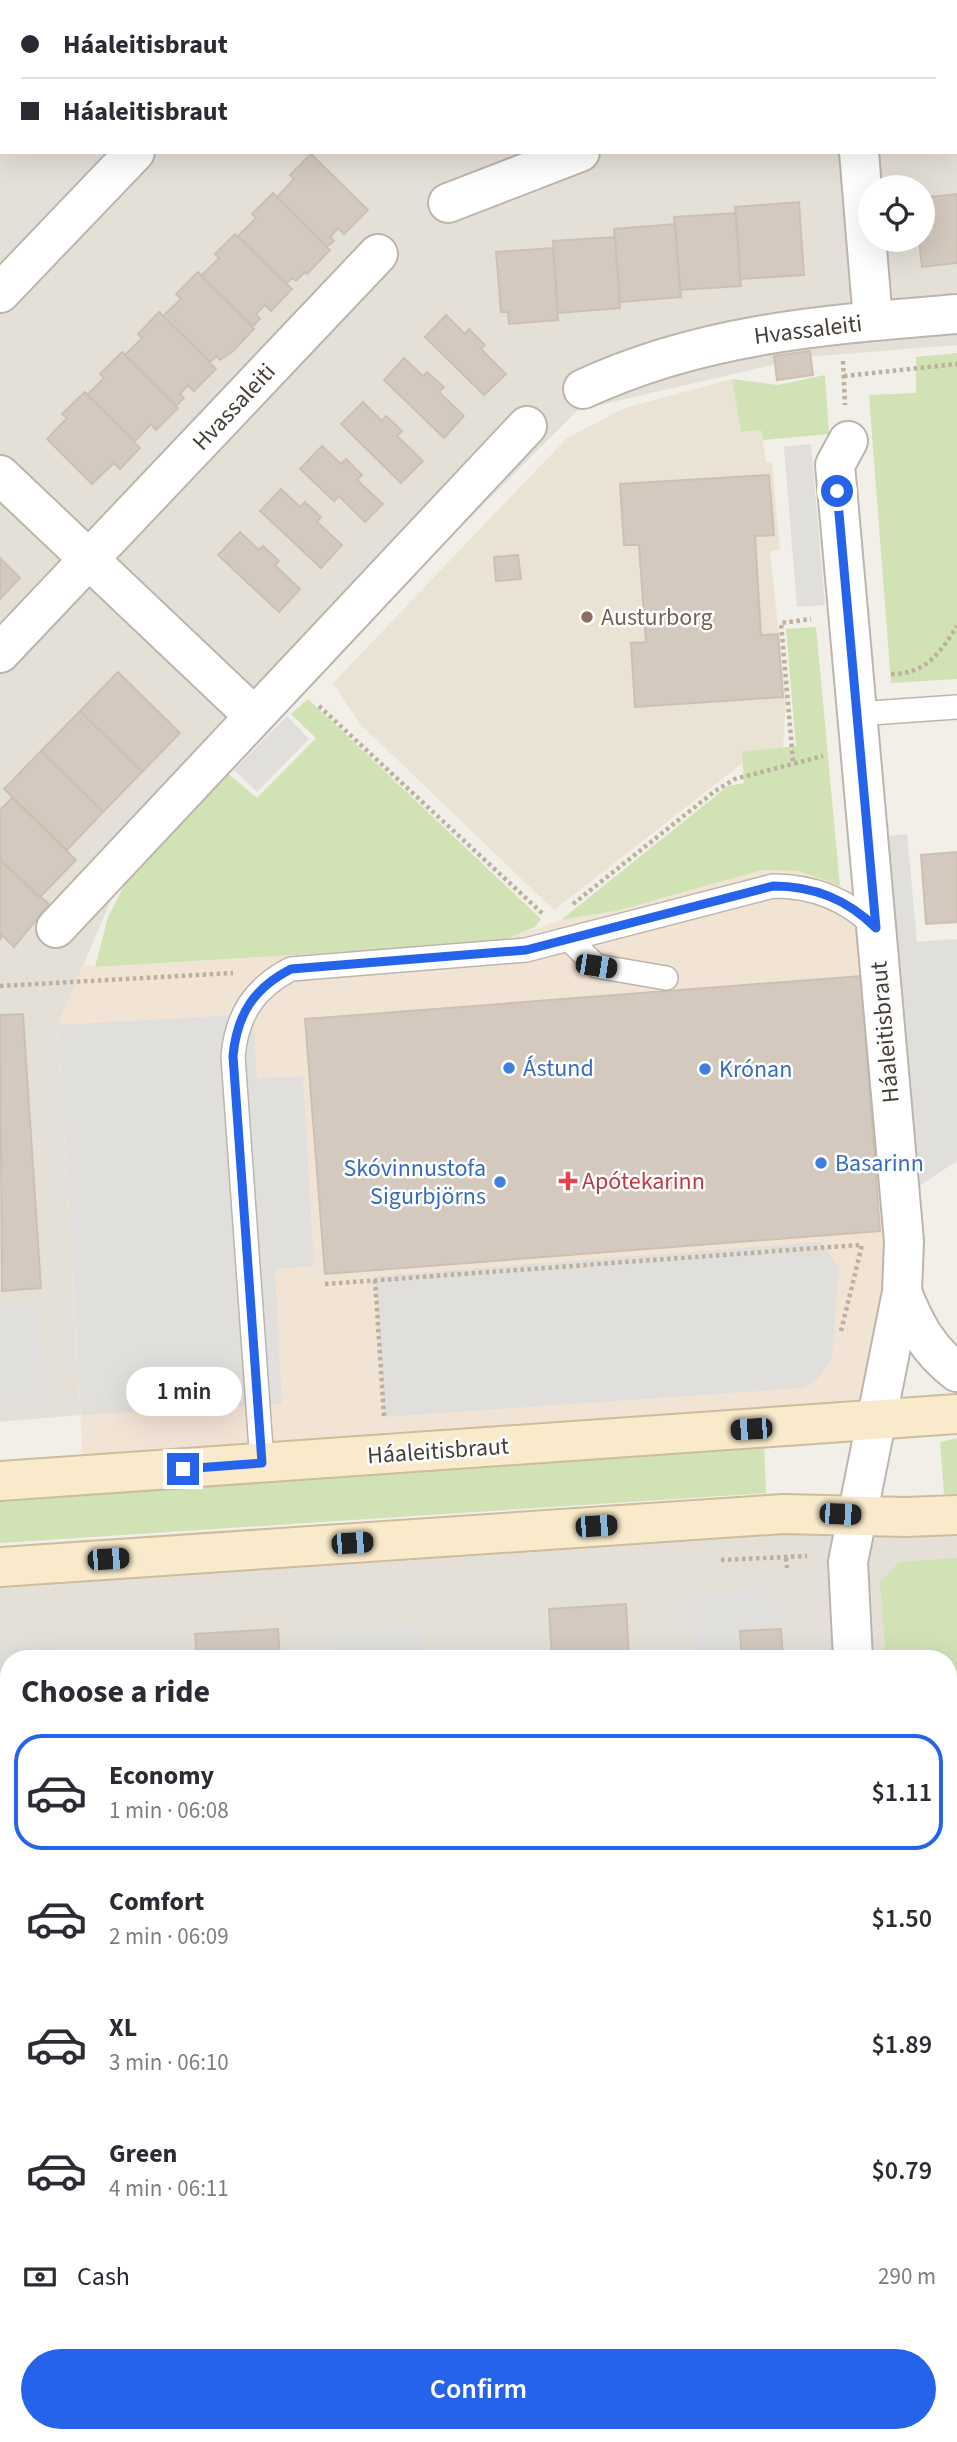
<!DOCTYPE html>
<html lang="en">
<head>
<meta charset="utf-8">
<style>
	body { margin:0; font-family:"Source Sans 3",sans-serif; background:#f7f7f7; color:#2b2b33; height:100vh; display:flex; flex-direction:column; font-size:26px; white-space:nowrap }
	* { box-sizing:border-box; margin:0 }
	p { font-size:23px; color:#7c7c81 }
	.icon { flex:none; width:38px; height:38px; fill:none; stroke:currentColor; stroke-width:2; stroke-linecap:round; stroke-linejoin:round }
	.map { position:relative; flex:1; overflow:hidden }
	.details { position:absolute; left:0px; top:1650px; width:957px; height:793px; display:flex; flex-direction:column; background:#fff; border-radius:28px 28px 0 0; box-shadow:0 7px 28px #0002 }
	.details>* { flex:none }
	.guide { position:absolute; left:0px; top:0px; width:957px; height:154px; box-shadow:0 7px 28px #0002; display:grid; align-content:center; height:154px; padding:0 21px; background:#fff }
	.buttons { position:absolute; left:858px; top:175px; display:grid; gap:14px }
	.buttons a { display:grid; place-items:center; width:77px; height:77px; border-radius:50%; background:#fff; box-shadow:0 7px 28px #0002; font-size:35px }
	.end { position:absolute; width:32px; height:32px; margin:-16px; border:9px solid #2563eb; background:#fff; box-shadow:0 0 0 4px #fff }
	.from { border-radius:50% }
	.bubble { position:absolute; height:49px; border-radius:24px; background:#fff; box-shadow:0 7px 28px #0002; font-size:23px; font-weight:600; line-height:49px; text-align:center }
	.car { position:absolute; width:21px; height:42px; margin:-21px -10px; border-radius:9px; box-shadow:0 0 5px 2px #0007; background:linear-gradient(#222 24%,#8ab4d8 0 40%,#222 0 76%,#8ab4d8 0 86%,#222 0) }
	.guide b { display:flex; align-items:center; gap:24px; height:66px; font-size:26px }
	.guide b+b { border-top:2px solid #e1e1e2 }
	.guide i { width:18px; height:18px; background:#2b2b33 }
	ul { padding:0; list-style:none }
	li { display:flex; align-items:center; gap:21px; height:116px; margin:0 14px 10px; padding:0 7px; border:4px solid transparent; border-radius:28px }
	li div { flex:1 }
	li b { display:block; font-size:26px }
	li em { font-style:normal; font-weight:600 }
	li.on { border-color:#2563eb }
	li>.icon { width:63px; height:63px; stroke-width:1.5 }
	h2 { padding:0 21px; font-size:32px; line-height:84px }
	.pay { display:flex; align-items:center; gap:18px; height:77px; padding:0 21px; font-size:26px }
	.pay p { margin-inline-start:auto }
	.action { display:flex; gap:14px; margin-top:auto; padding:14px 21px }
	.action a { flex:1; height:80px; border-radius:42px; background:#2563eb; color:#fff; font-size:28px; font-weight:600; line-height:80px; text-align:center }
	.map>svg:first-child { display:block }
	.residential { fill:#e5e0d7; fill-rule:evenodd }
	.commercial { fill:#f2e4d5 }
	.education { fill:#eae2d3 }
	.green { fill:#d1e2b5 }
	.parking { fill:#e1dfdc }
	.building { fill:#d3c9bf; stroke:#cdc0b3; stroke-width:2 }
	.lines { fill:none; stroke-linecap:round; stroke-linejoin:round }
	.service-casing { stroke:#bdb5ac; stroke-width:26 }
	.minor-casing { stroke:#bdb5ac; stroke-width:42 }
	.secondary-casing { stroke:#cdbd9c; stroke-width:42 }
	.path { stroke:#bdb09e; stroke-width:4.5; stroke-dasharray:3.5 3.5; stroke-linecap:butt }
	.service { stroke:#fff; stroke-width:23 }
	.minor { stroke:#fff; stroke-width:38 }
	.secondary { stroke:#f9eacb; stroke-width:38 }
	.route { stroke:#2563eb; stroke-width:9 }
	.education-dot { fill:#8d6e63; stroke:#fff; stroke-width:2.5 }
	.shop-dot { fill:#3f7fe0; stroke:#fff; stroke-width:2.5 }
	.health-dot { fill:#e0444e; stroke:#fff; stroke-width:2.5 }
	.labels { text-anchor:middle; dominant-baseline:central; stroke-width:5; stroke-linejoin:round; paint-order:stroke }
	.street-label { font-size:24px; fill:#453f37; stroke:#fff }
	.education-label { font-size:24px; fill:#785e54; stroke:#fff; text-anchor:start }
	.shop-label { font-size:24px; fill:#366cbe; stroke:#fff; text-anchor:start }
	.health-label { font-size:24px; fill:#be3a42; stroke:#fff; text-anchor:start }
</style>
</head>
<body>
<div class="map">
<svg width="957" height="2442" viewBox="0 0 957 2442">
	<rect width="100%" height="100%" fill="#f2eee8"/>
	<!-- residential -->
	<path class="residential" d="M0 0H957V345L807 357 578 410 324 664 120 879 58 1025 81 1415 0 1422ZM2 2H956V152H2ZM870 187H922V240H870Z
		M957 1523V2442H0V1585L762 1532ZM9 1659H948V2434H9Z"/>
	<!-- commercial -->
	<path class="commercial" d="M762 870 799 871 840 886 863 909 895 1283 878 1407 83 1464 58 1025 83 964 96 967 429 947 506 939 561 920 620 910Z"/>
	<!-- education -->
	<path class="education" d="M732 379 741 432 761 430 766 462 772 463 780 549 770 552 786 700 783 748 742 752 745 761 554 910 360 724 333 683 567 438 625 408Z
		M957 2207V2442H136L100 2434H948V2208Z
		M9 2272V2417L0 2416V2273Z"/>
	<!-- green -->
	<path class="green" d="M957 353V679L891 683 869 395 916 393V357Z
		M825 375 829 434 763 440 761 430 741 432 732 379 778 385Z
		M816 627 840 886 799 871 762 870 620 910 561 920 728 786 744 783 742 752 796 746 786 629Z
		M308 699 541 919 535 927 506 939 429 947 95 967 108 917 132 870 225 771 257 798 316 738 291 714Z
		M957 1438V1495L944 1494 940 1442Z
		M764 1440 766 1493 0 1543V1502L459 1468Z
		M957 1558V1911L949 1912 948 1659H886L880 1582 899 1562Z
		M9 2289V2361L0 2362V2290Z
		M332 2434H511L512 2442H332Z"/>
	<!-- parking -->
	<path class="parking" d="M811 444 825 605 797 607 784 447Z
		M287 716 309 739 257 792 234 770Z
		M907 834 917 942 957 939V1161L910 1192 876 837Z
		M253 1014 257 1079 303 1076 314 1266 275 1269 282 1404 81 1415 58 1025Z
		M821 1242 839 1268 832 1358 815 1382 802 1388 384 1417 375 1276Z
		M38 1301 47 1404 0 1407V1304Z
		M779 1587 785 1659H695L690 1593Z
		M423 1625 425 1659H335L333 1632Z
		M55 1644 56 1659H9V1952L0 1953V1648Z
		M957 2219V2318H949V2220Z"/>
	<!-- building -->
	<path class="building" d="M93 0H157L155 2Z
		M611 0H670V2H611Z
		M670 0H724V2H670Z
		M724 0H777V2H724Z
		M901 0H954V2H901Z
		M2 45V118L0 117Z
		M311 154 368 210 344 234 338 228 330 237 334 241 327 247 277 197 294 179 290 175Z
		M273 193 330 250 307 274 305 272 296 281 292 278 286 284 238 236 256 218 252 214Z
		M957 194V263L922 267 919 240H922V198Z
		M799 202 804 275 740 279 735 207Z
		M736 213 741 286 680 290 674 217Z
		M675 224 681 297 620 302 614 229Z
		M235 234 292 289 271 311 265 305 256 314 260 319 253 326 201 276 219 258 215 254Z
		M615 237 620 308 558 313 553 241Z
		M553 248 558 320 509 324 508 312H501L496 252Z
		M198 272 254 329 232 352 220 360 217 356 210 362 163 316 181 299 176 294Z
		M159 312 216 369 194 391 188 385 180 394 184 398 176 406 125 355 142 338 138 334Z
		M446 315 465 334 469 329 485 345 481 349 506 374 484 395 425 337Z
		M810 351 813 375 777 380 774 356Z
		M122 352 178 408 156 430 151 424 135 441 87 395 104 378 100 374Z
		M404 358 423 376 427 372 444 387 439 392 464 416 444 438 384 380Z
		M85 392 140 448 120 469 114 463 92 484 47 439 67 418 62 414Z
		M363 402 382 421 386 416 402 431 397 436 423 461 401 483 341 424Z
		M322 446 341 464 346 459 362 475 357 480 383 504 365 522 339 496 334 501 300 469Z
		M769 475 774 535 755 536 761 635 778 634 783 697 635 707 631 643 646 642 639 545H624L620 484Z
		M281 489 300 507 305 502 321 517 317 522 342 545 321 568 260 511Z
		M240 532 259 550 263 546 279 561 275 565 300 589 279 612 218 555Z
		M518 555 521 579 496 581 494 557Z
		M0 558 20 578 0 599Z
		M118 672 180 733 142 772 80 711Z
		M80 711 142 772 103 812 41 751Z
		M41 751 103 812 67 850 4 789Z
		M12 798 76 860 39 898 0 860V810Z
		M957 852V922L926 924 921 855Z
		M0 860 49 904 14 947 2 935 0 940Z
		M861 976 880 1231 325 1274 305 1019Z
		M23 1014 41 1288 2 1291 0 1015Z
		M626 1604 629 1659H552L549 1609Z
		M278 1629 280 1659H197L195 1634Z
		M781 1629 783 1659H742L740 1631Z
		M948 1866H957V1889L948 1890Z
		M957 2058V2161L948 2162V2066L957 2065Z
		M0 2208H9V2246L0 2247Z
		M957 2355V2442H655V2434H948V2356Z"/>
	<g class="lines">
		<!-- service casing -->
		<g class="service-casing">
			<path id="service" d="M856 714 957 707
				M569 939 596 966 666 978
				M262 1463 233 1056C237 1015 254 988 291 969L526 950 773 886C814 886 847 899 876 928"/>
		</g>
		<!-- minor casing -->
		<g class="minor-casing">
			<path id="minor" d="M842 0V2
				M311 2 314 0
				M956 89H957
				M859 152 873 321
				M448 203 580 152
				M0 293 135 152
				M583 389C704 333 825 325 957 314
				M848 441 835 465 904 1241 902 1292 848 1562 853 1659
				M0 475 254 716
				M0 653 378 254
				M56 928 527 426
				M902 1292C915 1325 928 1350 957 1372
				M948 1956H957
				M0 2024 9 2023"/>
		</g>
		<!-- secondary casing -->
		<g class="secondary-casing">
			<path id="secondary" d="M0 1481 957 1414
				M0 1567 783 1514 906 1517 957 1515"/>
		</g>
		<!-- path -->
		<path class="path" d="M843 361 845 405
			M844 376 957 364
			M891 674C926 674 940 653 957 626
			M319 706 543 914
			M793 761 781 623 811 619
			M573 904 715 791 735 779 823 756
			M0 986 233 973
			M375 1280 384 1416
			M325 1284 859 1245
			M841 1331 862 1245
			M786 1558 787 1568
			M721 1560 807 1556
			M948 2198 957 2197
			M0 2265 9 2264
			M0 2401 9 2402
			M150 2434 172 2442
			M552 2434 553 2442"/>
		<!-- service -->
		<use href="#service" class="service"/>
		<!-- minor -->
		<use href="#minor" class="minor"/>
		<!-- secondary -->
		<use href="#secondary" class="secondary"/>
	</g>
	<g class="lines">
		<!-- route -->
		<path class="route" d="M183 1469 262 1463 233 1056C237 1014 254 988 291 969L526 950 773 886C814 886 847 899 876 928L837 491"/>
	</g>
	<!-- markers -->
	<circle class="education-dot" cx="587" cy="617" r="7"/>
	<g class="shop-dot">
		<circle cx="509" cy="1068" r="7"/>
		<circle cx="705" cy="1069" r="7"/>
		<circle cx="821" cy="1163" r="7"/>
		<circle cx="500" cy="1182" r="7"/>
	</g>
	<path class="health-dot" d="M564.5 1170.5h7v7h7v7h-7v7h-7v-7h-7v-7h7z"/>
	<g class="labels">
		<!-- street labels -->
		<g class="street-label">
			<text transform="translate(808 330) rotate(-7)">Hvassaleiti</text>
			<text transform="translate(234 407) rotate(-47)">Hvassaleiti</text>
			<text transform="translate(885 1032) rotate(-95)">Háaleitisbraut</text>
			<text transform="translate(438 1451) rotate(-4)">Háaleitisbraut</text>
		</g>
		<!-- education labels -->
		<g class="education-label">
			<text x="601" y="617">Austurborg</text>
		</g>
		<!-- shop labels -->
		<g class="shop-label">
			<text x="523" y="1068">Ástund</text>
			<text x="719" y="1069">Krónan</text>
			<text x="835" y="1163">Basarinn</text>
			<text x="486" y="1168" text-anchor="end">Skóvinnustofa<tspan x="486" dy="28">Sigurbjörns</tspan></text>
		</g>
		<!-- health labels -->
		<g class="health-label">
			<text x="582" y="1181">Apótekarinn</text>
		</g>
	</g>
</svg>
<div class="buttons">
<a><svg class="icon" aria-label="locate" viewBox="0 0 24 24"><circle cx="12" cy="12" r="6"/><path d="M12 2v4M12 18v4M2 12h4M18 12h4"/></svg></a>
</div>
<i class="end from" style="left:837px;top:491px"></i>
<i class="end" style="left:183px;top:1469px"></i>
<div class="bubble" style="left:126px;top:1367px;width:116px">1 min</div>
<i class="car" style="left:596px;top:966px;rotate:99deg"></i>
<i class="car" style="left:751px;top:1429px;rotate:266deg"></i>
<i class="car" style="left:840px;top:1514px;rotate:92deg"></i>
<i class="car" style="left:596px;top:1526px;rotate:86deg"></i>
<i class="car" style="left:352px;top:1543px;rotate:86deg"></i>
<i class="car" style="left:108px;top:1559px;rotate:86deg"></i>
<div class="guide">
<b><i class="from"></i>Háaleitisbraut</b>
<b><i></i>Háaleitisbraut</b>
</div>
<section class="details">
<h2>Choose a ride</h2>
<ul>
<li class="on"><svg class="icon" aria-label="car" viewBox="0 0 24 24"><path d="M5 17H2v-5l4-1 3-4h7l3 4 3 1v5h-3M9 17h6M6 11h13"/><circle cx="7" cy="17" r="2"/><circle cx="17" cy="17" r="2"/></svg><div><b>Economy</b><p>1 min · 06:08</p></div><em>$1.11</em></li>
<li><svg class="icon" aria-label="car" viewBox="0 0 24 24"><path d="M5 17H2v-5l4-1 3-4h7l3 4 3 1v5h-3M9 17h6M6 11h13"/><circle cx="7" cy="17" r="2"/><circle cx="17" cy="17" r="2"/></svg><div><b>Comfort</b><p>2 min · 06:09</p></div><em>$1.50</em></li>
<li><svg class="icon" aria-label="car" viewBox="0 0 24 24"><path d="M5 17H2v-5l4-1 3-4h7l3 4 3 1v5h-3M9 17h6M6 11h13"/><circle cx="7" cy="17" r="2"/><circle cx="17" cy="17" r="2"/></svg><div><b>XL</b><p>3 min · 06:10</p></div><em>$1.89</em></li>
<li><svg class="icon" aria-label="car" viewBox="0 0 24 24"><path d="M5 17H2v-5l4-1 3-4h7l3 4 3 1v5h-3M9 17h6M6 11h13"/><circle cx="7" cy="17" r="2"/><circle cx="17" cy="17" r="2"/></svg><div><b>Green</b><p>4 min · 06:11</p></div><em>$0.79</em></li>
</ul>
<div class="pay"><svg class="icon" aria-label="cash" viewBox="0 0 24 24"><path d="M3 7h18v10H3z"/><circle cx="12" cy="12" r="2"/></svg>Cash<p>290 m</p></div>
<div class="action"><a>Confirm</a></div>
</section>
</div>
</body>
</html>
